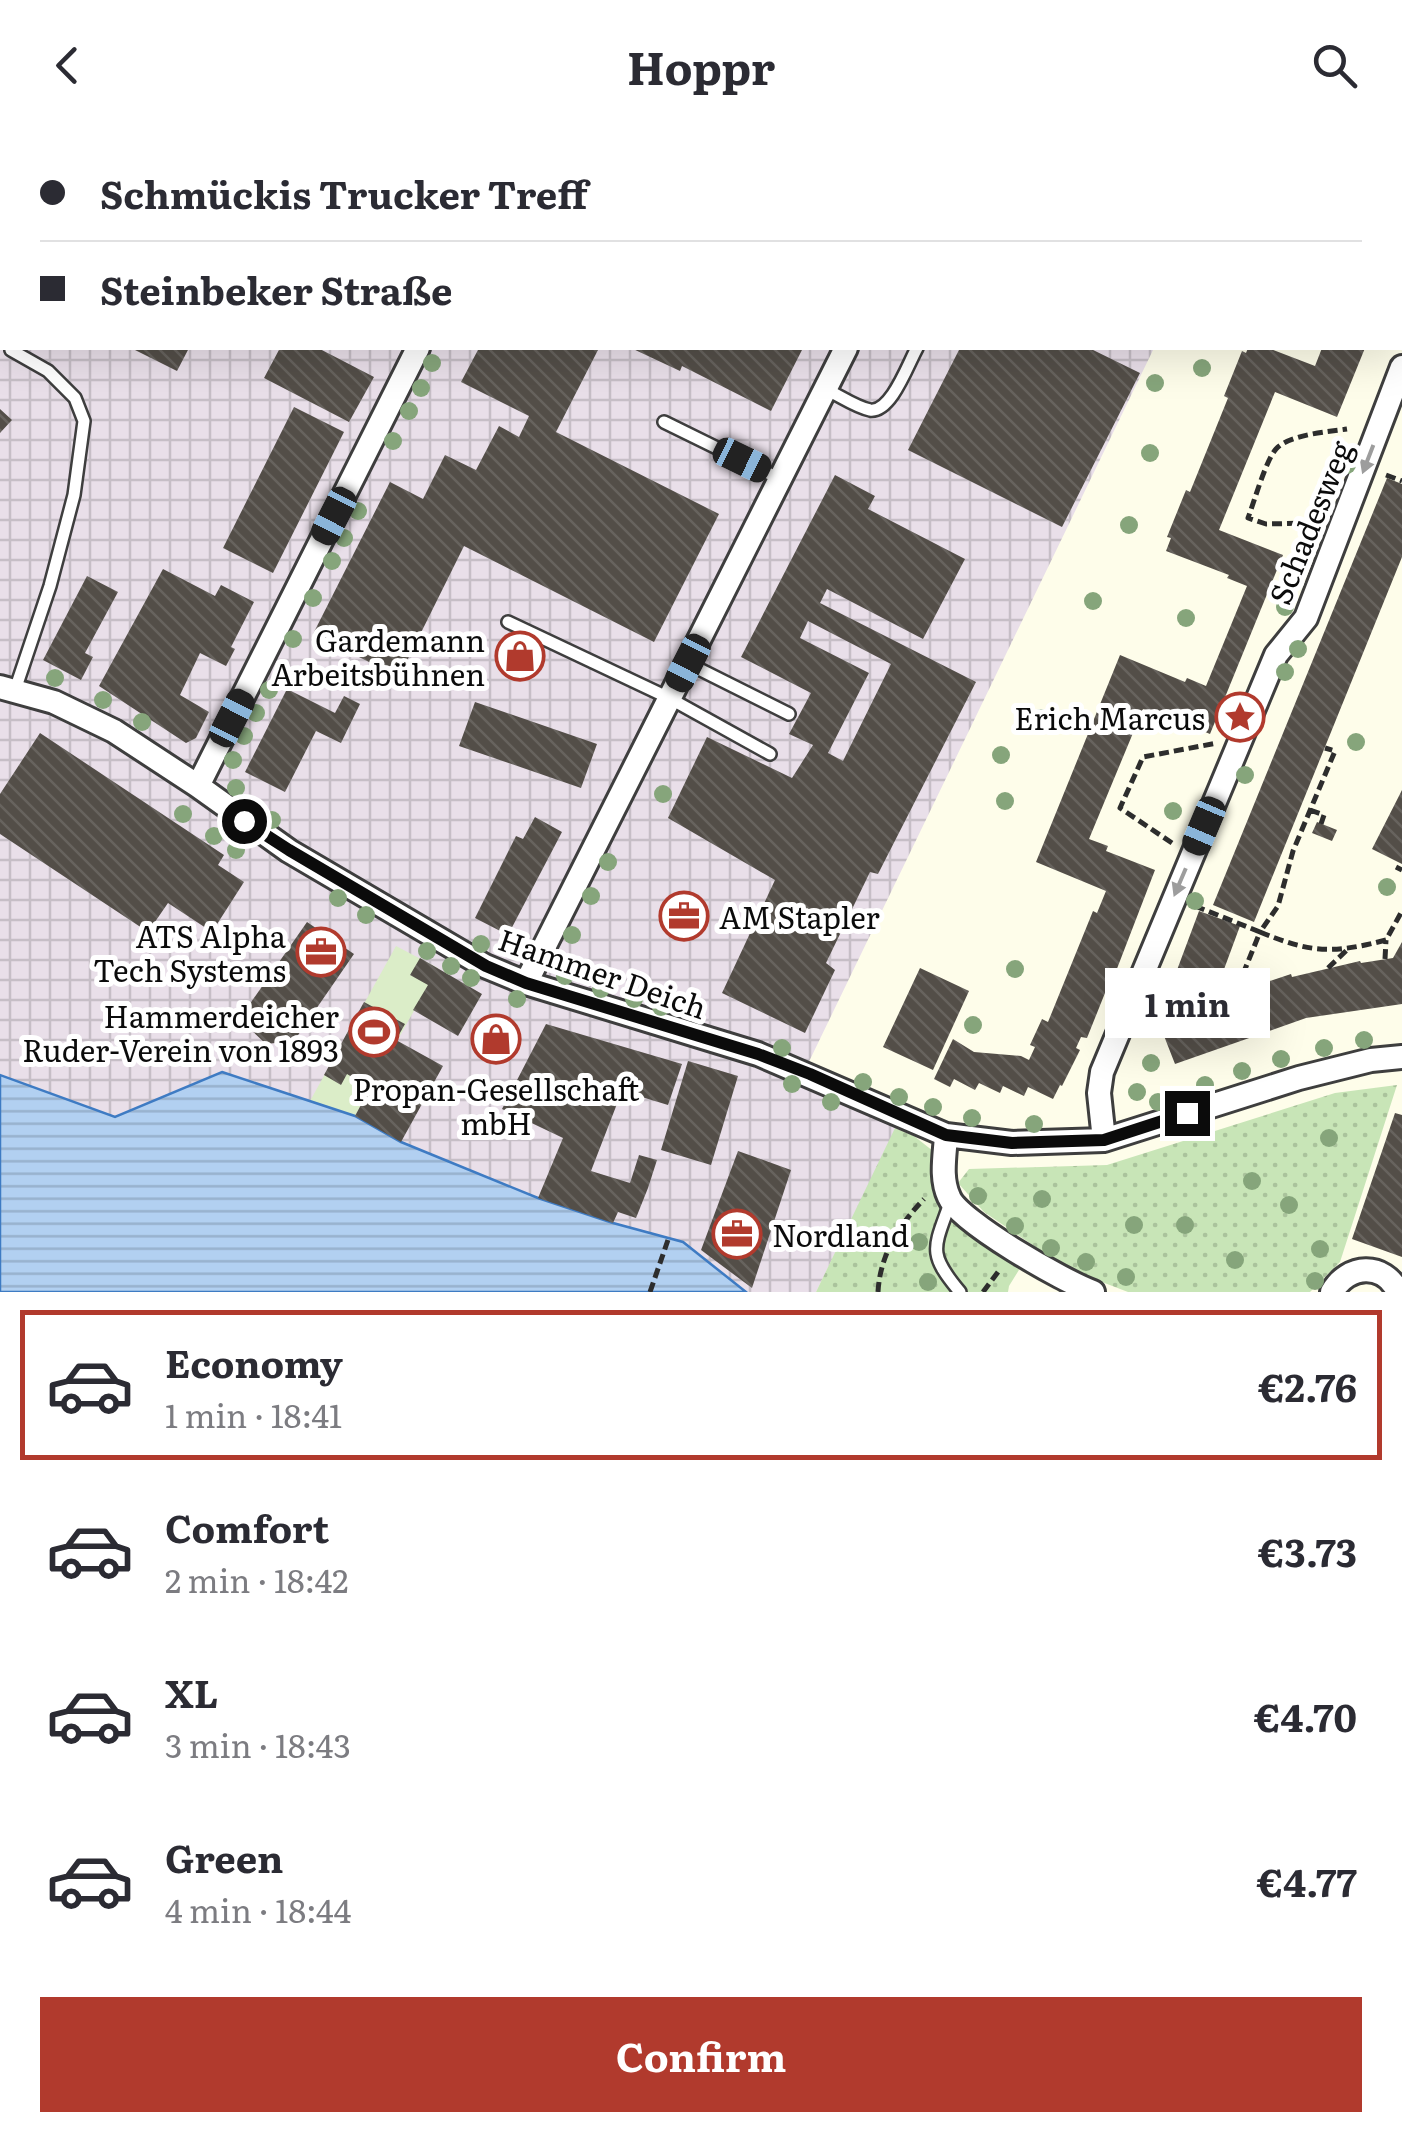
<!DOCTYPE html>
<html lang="en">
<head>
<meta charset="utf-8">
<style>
	body { margin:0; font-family:Literata,serif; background:#f2f2f3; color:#2b2b33; height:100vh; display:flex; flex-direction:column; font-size:38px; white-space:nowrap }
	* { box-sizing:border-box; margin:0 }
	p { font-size:32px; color:#7c7c81 }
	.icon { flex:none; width:55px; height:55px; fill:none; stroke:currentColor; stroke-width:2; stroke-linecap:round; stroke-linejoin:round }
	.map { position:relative; height:1162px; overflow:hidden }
	.drawer { display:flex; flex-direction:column; background:#fff; flex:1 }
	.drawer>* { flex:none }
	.top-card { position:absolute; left:0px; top:0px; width:1402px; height:220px; box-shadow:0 10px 40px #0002; display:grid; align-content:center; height:220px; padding:0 40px; background:#fff }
	.end { position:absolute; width:45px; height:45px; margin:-22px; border:12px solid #0b0b0b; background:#fff; box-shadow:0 0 0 5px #fff }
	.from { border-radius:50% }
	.bubble { position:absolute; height:70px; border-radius:0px; background:#fff; box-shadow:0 10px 40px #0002; font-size:32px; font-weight:700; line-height:70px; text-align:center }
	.car { position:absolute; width:30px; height:60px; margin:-30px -15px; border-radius:12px; box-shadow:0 0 8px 2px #0007; background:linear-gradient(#222 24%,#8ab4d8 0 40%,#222 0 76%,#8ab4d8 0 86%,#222 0) }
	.top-card b { display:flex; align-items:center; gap:35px; height:95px; font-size:38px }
	.top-card b+b { border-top:2px solid #e1e1e2 }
	.top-card i { width:25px; height:25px; background:#2b2b33 }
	ul { padding:18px 0 0; list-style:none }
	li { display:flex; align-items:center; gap:30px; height:150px; margin:0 20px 15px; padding:0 20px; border:5px solid transparent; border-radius:0px }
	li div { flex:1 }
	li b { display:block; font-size:38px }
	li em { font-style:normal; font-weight:700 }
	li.current { border-color:#b13a2d }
	li>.icon { width:90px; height:90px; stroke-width:1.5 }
	.primary-button { display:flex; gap:20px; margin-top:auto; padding:20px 40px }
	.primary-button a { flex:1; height:115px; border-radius:0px; background:#b13a2d; color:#fff; font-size:40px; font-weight:700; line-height:115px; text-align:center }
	header { display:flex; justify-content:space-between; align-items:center; height:130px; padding:0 40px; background:#fff; font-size:45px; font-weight:700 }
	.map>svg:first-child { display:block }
	.industrial { fill:url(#industrial-grid) }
	.grass { fill:url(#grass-dots) }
	.pitch { fill:#dbedc8 }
	.water { fill:url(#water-rules); stroke:#3e7bc3; stroke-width:2.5 }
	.building { fill:url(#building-back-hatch); fill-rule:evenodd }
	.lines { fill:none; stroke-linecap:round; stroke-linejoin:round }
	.lane-casing { stroke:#3e3e3e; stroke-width:16 }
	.street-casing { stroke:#3e3e3e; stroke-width:28 }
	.path { stroke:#2d2d2d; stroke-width:5; stroke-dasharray:10 5; stroke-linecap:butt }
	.lane { stroke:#fff; stroke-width:11 }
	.street { stroke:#fff; stroke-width:22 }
	.tree { fill:#86a57b }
	.oneway { fill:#9d9d9d }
	.route { stroke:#0b0b0b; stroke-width:12 }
	.labels { text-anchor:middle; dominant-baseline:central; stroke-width:10; stroke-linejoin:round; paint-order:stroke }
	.street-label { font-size:30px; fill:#0b0b0b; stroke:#fff }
	.poi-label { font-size:30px; fill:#0b0b0b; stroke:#fff; text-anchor:end }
</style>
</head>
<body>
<header><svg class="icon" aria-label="back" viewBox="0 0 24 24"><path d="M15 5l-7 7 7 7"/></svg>Hoppr<svg class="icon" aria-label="search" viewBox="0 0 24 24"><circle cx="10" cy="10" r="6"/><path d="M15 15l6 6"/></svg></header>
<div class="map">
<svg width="1402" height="1162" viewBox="0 0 1402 1162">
	<defs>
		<pattern id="industrial-grid" width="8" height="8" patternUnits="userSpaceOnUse" patternTransform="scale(2.5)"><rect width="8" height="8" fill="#e9dfe9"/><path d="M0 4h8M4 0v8" fill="none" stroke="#c6bec6"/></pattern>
		<pattern id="grass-dots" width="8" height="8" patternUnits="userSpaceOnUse" patternTransform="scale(2.5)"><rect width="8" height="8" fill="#c8e5b7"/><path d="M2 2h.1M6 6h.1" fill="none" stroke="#aac39c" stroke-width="1.8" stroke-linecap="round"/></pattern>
		<pattern id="water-rules" width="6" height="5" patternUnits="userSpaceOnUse" patternTransform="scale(2.5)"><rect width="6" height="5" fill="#b2d0f1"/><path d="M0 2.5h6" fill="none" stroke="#98b1cd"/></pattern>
		<pattern id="building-back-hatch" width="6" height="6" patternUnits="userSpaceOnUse" patternTransform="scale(2.5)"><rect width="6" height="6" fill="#534e48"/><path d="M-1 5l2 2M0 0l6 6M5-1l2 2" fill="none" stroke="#67635e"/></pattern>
	</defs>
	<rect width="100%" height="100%" fill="#fefdea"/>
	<!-- industrial -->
	<path class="industrial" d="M0 0H1260L1259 2H2V218H1154L804 942 903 985 816 1162H746L683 1112 613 1093 538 1068 401 1012 222 942 115 987 0 945Z"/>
	<!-- grass -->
	<path class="grass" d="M1397 955 1340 1132 1310 1162H1128L1068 1139 984 1082 958 1053 969 1039 1107 1035 1335 963Z
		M895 998 914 1006 933 1021V1063L967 1103 1022 1135 1009 1156 1008 1162H816Z"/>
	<!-- pitch -->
	<path class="pitch" d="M396 816 438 838 355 986 310 971Z"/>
	<!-- water -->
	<path class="water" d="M222 942 355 986 401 1012 538 1068 613 1093 683 1112 746 1162H0V945L115 987Z"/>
	<!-- building -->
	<path class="building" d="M131 218H189L177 241Z
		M280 218H318L374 247 349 292 264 248Z
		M479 218H599L556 302 719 384 654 512 464 416 399 547 313 504 390 352 423 369 445 325 476 340 499 296 519 307 529 286 461 252Z
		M631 218H803L771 281 682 236 680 241Z
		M960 218H1089L1140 243 1062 397 908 320Z
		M1248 218H1268L1315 236 1322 218H1365L1337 287 1275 262 1219 400 1283 425 1210 604 1162 584 1161 587 1143 579 1089 709 1108 716 1106 721 1155 740 1113 849 1111 848 1087 908 1081 907 1076 918 1080 920 1062 956 1060 955 1053 969 1028 957 1024 966 1003 956 1000 963 979 953 975 960 954 949 950 957 934 949 953 909 974 922 1021 926 1029 930 1035 917 1030 915 1042 889 1048 892 1093 781 1097 783 1106 761 1036 732 1120 525 1185 552 1187 548 1206 556 1247 456 1227 448 1229 445 1166 421 1171 408 1167 407 1186 360 1190 362 1228 268 1224 266 1242 221 1246 223Z
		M294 277 344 302 273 443 223 418Z
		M0 279 12 290 0 303Z
		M835 345 875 366 868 379 965 429 923 509 827 459 820 473 976 552 878 744 870 742 826 833 835 840 805 903 722 863 775 750 668 688 707 607 792 648 813 615 789 604 811 563 741 527ZM808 491 891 534 843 631 828 623 869 543 800 508Z
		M1387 348 1402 354V427L1254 792 1213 775Z
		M163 439 215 466 221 455 254 472 231 517 235 519 226 536 200 523 180 565 209 582 196 608 186 613 99 556Z
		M87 446 118 462 85 523 93 527 81 550 43 530Z
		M287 559 335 583 344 566 360 574 341 613 316 601 285 662 245 642Z
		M475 572 597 614 581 658 459 616Z
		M40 603 224 725 218 735 244 752 212 802 168 773 148 802 0 704V664Z
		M1402 660V734L1372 719Z
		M535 687 562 702 508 805 475 788 516 706 523 709Z
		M1317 692 1337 700 1332 711 1312 703Z
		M1199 781 1240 796 1223 842 1177 840Z
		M307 792 354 824 294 911 266 914 249 898 247 878Z
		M1402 812V874L1306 888 1175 934 1157 888 1291 844 1292 847 1360 831 1361 833 1393 828Z
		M420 828 482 864 458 906 413 880 428 855 410 845Z
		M920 838 969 861 933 940 883 917Z
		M364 872 405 894 396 910 443 936 401 1012 355 986 370 958 347 944 341 955 324 945Z
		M546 894 682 934 668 975 622 961 591 1041 630 1053 639 1025 657 1030 648 1058 636 1088 618 1082 613 1093 538 1068 563 1008 502 979Z
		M688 931 738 946 711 1035 661 1020Z
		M1395 983 1402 985V1127L1352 1109Z
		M738 1021 791 1040 752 1158 701 1120Z"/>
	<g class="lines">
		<!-- lane casing -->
		<g class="lane-casing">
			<path id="lane" d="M11 220 48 241 75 268 84 291 74 365 50 456 15 560
				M825 259C839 265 855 277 870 280 891 283 908 234 917 218
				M664 292 780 349
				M508 492 669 568 770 624
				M687 533 789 584
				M950 1073C934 1118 927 1123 960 1162"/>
		</g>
		<!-- street casing -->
		<g class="street-casing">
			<path id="street" d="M526 2 528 0
				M954 2 955 0
				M0 557 54 572 114 601 198 656 289 721 485 836 526 853 758 924 946 1005 1012 1013 1104 1010 1299 948 1371 930 1402 927
				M198 656 418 218
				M526 853 846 218
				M946 1005C945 1025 940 1048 949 1067 959 1092 1065 1152 1093 1162
				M1104 1010 1099 963 1102 942 1276 525 1306 488 1402 237
				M1332 1162C1348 1134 1384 1132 1398 1162"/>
		</g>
		<!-- path -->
		<path class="path" d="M1386 345 1402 351
			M1312 393 1266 394 1248 388C1254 372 1266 330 1276 319 1290 304 1328 302 1347 299
			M1310 680 1324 685 1321 694
			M1172 713 1120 678 1143 627 1217 613
			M1396 737 1402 740
			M1195 776 1260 802 1278 776 1293 721 1335 621 1325 618
			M1385 829 1386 810
			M1328 838 1347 820
			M1243 844 1260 802C1311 823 1332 824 1386 810L1402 781
			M1163 874 1243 844 1267 841
			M650 1162 669 1107
			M878 1162C880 1125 899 1095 924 1069
			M983 1162 1001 1138"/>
		<!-- lane -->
		<use href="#lane" class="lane"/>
		<!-- street -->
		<use href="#street" class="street"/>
	</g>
	<!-- trees -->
	<g class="tree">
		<circle cx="432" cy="233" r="9"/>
		<circle cx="1202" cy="238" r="9"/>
		<circle cx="1155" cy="253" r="9"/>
		<circle cx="421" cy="258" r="9"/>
		<circle cx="409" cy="281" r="9"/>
		<circle cx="393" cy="311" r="9"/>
		<circle cx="1150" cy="323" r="9"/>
		<circle cx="1347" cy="335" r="9"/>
		<circle cx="358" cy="381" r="9"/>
		<circle cx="1129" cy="395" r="9"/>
		<circle cx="344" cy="408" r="9"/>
		<circle cx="332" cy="431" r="9"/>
		<circle cx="313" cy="468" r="9"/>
		<circle cx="1093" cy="471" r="9"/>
		<circle cx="1285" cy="477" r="9"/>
		<circle cx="1186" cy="488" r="9"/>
		<circle cx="293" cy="509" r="9"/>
		<circle cx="1298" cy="519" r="9"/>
		<circle cx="1285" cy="542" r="9"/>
		<circle cx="55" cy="548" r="9"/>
		<circle cx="269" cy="560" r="9"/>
		<circle cx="103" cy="570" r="9"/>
		<circle cx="256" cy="583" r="9"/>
		<circle cx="1041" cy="588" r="9"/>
		<circle cx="142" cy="592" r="9"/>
		<circle cx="244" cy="606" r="9"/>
		<circle cx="1356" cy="612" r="9"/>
		<circle cx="1001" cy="625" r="9"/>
		<circle cx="233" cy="630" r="9"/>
		<circle cx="1245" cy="645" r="9"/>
		<circle cx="236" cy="658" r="9"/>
		<circle cx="663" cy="664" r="9"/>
		<circle cx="1005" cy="671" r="9"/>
		<circle cx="1173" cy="681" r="9"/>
		<circle cx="183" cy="684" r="9"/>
		<circle cx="272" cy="690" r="9"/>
		<circle cx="214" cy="706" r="9"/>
		<circle cx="236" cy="720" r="9"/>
		<circle cx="608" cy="732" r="9"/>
		<circle cx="1387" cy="757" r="9"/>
		<circle cx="591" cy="766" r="9"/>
		<circle cx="338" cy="768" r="9"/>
		<circle cx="1195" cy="771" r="9"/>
		<circle cx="366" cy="785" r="9"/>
		<circle cx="572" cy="805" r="9"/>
		<circle cx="481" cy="814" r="9"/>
		<circle cx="427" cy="821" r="9"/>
		<circle cx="451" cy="836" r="9"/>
		<circle cx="1015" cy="839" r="9"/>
		<circle cx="565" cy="846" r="9"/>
		<circle cx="471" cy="848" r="9"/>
		<circle cx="601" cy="859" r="9"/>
		<circle cx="1153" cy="867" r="9"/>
		<circle cx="517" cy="869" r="9"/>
		<circle cx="634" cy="869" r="9"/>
		<circle cx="661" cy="877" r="9"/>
		<circle cx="973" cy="895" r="9"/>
		<circle cx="1364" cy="910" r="9"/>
		<circle cx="782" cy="918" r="9"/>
		<circle cx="1324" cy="918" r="9"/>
		<circle cx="1281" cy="929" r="9"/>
		<circle cx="1151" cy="933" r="9"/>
		<circle cx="1242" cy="941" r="9"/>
		<circle cx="863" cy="952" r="9"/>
		<circle cx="792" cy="954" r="9"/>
		<circle cx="1205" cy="955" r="9"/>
		<circle cx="1137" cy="962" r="9"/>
		<circle cx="899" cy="967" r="9"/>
		<circle cx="831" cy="972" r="9"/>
		<circle cx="1158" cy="972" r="9"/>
		<circle cx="933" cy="977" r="9"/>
		<circle cx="972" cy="988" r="9"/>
		<circle cx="1034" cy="994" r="9"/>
		<circle cx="1329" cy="1008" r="9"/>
		<circle cx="1252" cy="1051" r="9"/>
		<circle cx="978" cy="1066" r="9"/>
		<circle cx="1042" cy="1069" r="9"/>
		<circle cx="1289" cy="1075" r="9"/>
		<circle cx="1134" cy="1095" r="9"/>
		<circle cx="1185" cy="1095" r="9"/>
		<circle cx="1015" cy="1096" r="9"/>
		<circle cx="919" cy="1112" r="9"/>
		<circle cx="1051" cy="1118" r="9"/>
		<circle cx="1320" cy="1119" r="9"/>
		<circle cx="1235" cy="1130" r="9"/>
		<circle cx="1086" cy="1132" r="9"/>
		<circle cx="1126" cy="1147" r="9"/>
		<circle cx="1315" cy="1151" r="9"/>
		<circle cx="928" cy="1152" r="9"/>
	</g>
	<!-- one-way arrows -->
	<defs><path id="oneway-solid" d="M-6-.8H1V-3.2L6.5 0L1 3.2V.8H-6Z" transform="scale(2.5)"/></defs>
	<g class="oneway">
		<use href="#oneway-solid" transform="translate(1368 329) rotate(111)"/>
		<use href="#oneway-solid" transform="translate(1180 752) rotate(113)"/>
	</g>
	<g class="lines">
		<!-- route -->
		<path class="route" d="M244 691 289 720 486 836 526 853 758 924 810 944 946 1005 1012 1013 1104 1010 1187 983"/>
	</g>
	<!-- icons -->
	<defs>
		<g id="shop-ring" transform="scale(2.5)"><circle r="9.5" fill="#fff" stroke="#b13a2d" stroke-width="1.5"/><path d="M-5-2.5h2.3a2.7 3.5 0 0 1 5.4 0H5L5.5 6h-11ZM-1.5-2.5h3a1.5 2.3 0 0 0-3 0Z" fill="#b13a2d"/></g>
		<g id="sight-ring" transform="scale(2.5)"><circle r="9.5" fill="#fff" stroke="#b13a2d" stroke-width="1.5"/><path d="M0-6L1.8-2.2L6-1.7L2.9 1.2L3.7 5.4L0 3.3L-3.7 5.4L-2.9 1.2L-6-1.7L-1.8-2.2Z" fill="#b13a2d"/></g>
		<g id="office-ring" transform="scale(2.5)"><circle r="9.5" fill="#fff" stroke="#b13a2d" stroke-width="1.5"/><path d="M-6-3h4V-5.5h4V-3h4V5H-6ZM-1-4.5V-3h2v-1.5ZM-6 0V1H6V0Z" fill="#b13a2d"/></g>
		<g id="stadium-ring" transform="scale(2.5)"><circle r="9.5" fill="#fff" stroke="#b13a2d" stroke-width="1.5"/><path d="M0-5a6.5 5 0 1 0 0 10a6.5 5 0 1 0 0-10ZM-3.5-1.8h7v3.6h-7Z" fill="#b13a2d"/></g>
	</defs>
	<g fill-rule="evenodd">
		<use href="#shop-ring" x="520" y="526"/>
		<use href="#sight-ring" x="1240" y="587"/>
		<use href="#office-ring" x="684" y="786"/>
		<use href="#office-ring" x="321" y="822"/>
		<use href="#stadium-ring" x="374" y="902"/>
		<use href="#shop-ring" x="496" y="909"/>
		<use href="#office-ring" x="737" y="1104"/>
	</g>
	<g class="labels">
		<!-- street labels -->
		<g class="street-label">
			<text transform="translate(1309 392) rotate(-68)">Schadesweg</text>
			<text transform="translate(603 842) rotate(19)">Hammer Deich</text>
		</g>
		<!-- poi labels -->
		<g class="poi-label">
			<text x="485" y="509">Gardemann<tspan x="485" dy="34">Arbeitsbühnen</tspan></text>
			<text x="1205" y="587">Erich Marcus</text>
			<text x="719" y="786" text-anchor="start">AM Stapler</text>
			<text x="286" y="805">ATS Alpha<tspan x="286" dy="34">Tech Systems</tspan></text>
			<text x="339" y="885">Hammerdeicher<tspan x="339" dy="34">Ruder-Verein von 1893</tspan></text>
			<text x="496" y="958" text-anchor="middle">Propan-Gesellschaft<tspan x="496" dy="34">mbH</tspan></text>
			<text x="772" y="1104" text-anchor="start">Nordland</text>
		</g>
	</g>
</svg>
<i class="end from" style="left:244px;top:691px"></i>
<i class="end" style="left:1187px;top:983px"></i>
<div class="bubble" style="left:1105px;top:838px;width:165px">1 min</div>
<i class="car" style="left:742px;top:330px;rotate:116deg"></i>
<i class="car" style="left:334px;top:386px;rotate:207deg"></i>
<i class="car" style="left:688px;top:533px;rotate:207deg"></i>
<i class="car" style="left:232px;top:588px;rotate:27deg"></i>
<i class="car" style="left:1204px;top:696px;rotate:203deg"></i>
<div class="top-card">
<b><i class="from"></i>Schmückis Trucker Treff</b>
<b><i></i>Steinbeker Straße</b>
</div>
</div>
<section class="drawer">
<ul>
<li class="current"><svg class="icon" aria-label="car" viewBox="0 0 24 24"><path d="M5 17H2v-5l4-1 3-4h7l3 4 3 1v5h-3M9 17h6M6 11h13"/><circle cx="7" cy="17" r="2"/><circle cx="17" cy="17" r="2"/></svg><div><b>Economy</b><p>1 min · 18:41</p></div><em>€2.76</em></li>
<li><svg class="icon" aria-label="car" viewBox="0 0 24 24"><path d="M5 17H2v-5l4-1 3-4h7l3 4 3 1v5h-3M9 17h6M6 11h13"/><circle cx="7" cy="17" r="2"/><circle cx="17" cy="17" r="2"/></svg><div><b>Comfort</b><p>2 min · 18:42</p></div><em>€3.73</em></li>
<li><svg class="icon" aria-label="car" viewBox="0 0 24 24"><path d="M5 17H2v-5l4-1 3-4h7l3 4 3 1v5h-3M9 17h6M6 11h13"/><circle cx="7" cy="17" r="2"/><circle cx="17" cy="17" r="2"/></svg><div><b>XL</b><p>3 min · 18:43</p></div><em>€4.70</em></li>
<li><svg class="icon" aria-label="car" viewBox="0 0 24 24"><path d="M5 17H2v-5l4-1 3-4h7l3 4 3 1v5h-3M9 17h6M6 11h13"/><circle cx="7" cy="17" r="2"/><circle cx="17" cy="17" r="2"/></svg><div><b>Green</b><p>4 min · 18:44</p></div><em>€4.77</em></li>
</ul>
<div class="primary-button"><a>Confirm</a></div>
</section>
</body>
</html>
